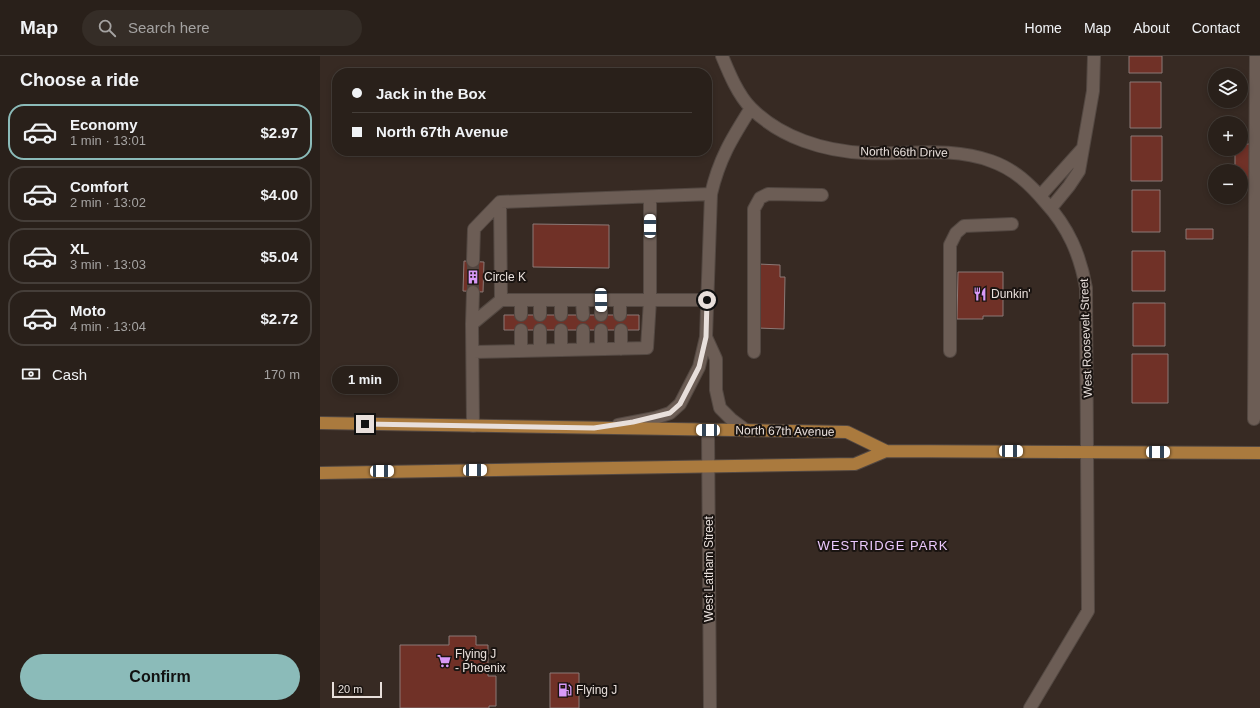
<!DOCTYPE html>
<html lang="en">
<head>
<meta charset="utf-8">
<style>
	body { margin:0; font-family:Helvetica,sans-serif; background:#352d27; color:#f1f3f6; height:100vh; display:flex; flex-direction:column; font-size:15px; white-space:nowrap }
	* { box-sizing:border-box; margin:0 }
	p { font-size:13px; color:#a5a3a2 }
	.icon { flex:none; width:22px; height:22px; fill:none; stroke:currentColor; stroke-width:2; stroke-linecap:round; stroke-linejoin:round }
	.map { position:relative; flex:1; overflow:hidden }
	.panel { display:flex; flex-direction:column; background:#29201a; width:320px }
	.panel>* { flex:none }
	.guide { position:absolute; left:12px; top:12px; width:380px; height:88px; border-radius:16px; box-shadow:0 2px 6px #0003,0 0 0 1px #453e39; display:grid; align-content:center; height:88px; padding:0 20px; background:#29201a }
	.controls { position:absolute; left:888px; top:12px; display:grid; gap:8px }
	.controls a { display:grid; place-items:center; width:40px; height:40px; border-radius:50%; background:#29201a; box-shadow:0 2px 6px #0003,0 0 0 1px #453e39; font-size:20px }
	.scale { position:absolute; left:12px; bottom:10px; width:50px; box-sizing:border-box; padding-left:4px; border:2px solid #e8dfdb; border-top:0; font-size:11px; line-height:14px; white-space:nowrap; color:#e8dfdb; -webkit-text-stroke:3px #1a1411; paint-order:stroke }
	.end { position:absolute; width:18px; height:18px; margin:-9px; border:5px solid #e8dfdb; background:#111; box-shadow:0 0 0 2px #111 }
	.from { border-radius:50% }
	.bubble { position:absolute; height:28px; border-radius:14px; background:#29201a; box-shadow:0 2px 6px #0003,0 0 0 1px #453e39; font-size:13px; font-weight:700; line-height:28px; text-align:center }
	.car { position:absolute; width:12px; height:24px; margin:-12px -6px; border-radius:5px; box-shadow:0 0 3px 1px #0007; background:linear-gradient(#fff 24%,#345 0 40%,#fff 0 76%,#345 0 86%,#fff 0) }
	.guide b { display:flex; align-items:center; gap:14px; height:38px; font-size:15px }
	.guide b+b { border-top:1px solid #453e39 }
	.guide i { width:10px; height:10px; background:#f1f3f6 }
	ul { padding:0; list-style:none }
	li { display:flex; align-items:center; gap:12px; height:56px; margin:0 8px 6px; padding:0 12px; border:2px solid #453e39; border-radius:16px }
	li div { flex:1 }
	li b { display:block; font-size:15px }
	li em { font-style:normal; font-weight:700 }
	li.current { border-color:#8bbbb9 }
	li>.icon { width:36px; height:36px; stroke-width:1.5 }
	h2 { padding:0 20px; font-size:18px; line-height:48px }
	.pay { display:flex; align-items:center; gap:10px; height:44px; padding:0 20px; font-size:15px }
	.pay p { margin-inline-start:auto }
	.action { display:flex; gap:8px; margin-top:auto; padding:8px 20px }
	.action a { flex:1; height:46px; border-radius:24px; background:#8bbbb9; color:#111; font-size:16px; font-weight:700; line-height:46px; text-align:center }
	header { display:flex; align-items:center; gap:24px; box-sizing:border-box; height:56px; padding:0 20px; background:#29201a; border-bottom:1px solid #453e39 }
	header strong { font-size:19px }
	nav { display:flex; gap:22px; margin-inline-start:auto; font-size:14px }
	.search { width:280px; height:36px; background:#352d27; display:flex; align-items:center; gap:10px; box-sizing:border-box; padding:0 14px; border-radius:22px; color:#a5a3a2; font-size:15px }
	main { display:flex; flex:1; min-height:0 }
	.map>svg:first-child { display:block }
	.building { fill:#703127; stroke:#8b7976 }
	.lines { fill:none; stroke-linecap:round; stroke-linejoin:round }
	.minor-tunnel { stroke:#52453f; stroke-width:12; stroke-dasharray:12 6; stroke-linecap:butt }
	.minor-casing { stroke:#534842; stroke-width:14 }
	.major-casing { stroke:#534842; stroke-width:14 }
	.minor { stroke:#6c5d55; stroke-width:12 }
	.major { stroke:#aa7a3e; stroke-width:12 }
	.route { stroke:#e8dfdb; stroke-width:5 }
	.labels { text-anchor:middle; dominant-baseline:central; stroke-width:4; stroke-linejoin:round; paint-order:stroke }
	.street-label { font-size:12px; fill:#e8dfdb; stroke:#1a1411 }
	.poi-label { font-size:12px; fill:#e8dfdb; stroke:#1a1411; text-anchor:start }
	.neighbourhood-label { font-size:13px; letter-spacing:1px; fill:#ecc9fe; stroke:#1a1411 }
</style>
</head>
<body>
<header>
<strong>Map</strong>
<div class="search"><svg class="icon" aria-label="search" viewBox="0 0 24 24"><circle cx="10" cy="10" r="6"/><path d="M15 15l6 6"/></svg>Search here</div>
<nav><a>Home</a><a>Map</a><a>About</a><a>Contact</a></nav>
</header>
<main>
<section class="panel">
<h2>Choose a ride</h2>
<ul>
<li class="current"><svg class="icon" aria-label="car" viewBox="0 0 24 24"><path d="M5 17H2v-5l4-1 3-4h7l3 4 3 1v5h-3M9 17h6M6 11h13"/><circle cx="7" cy="17" r="2"/><circle cx="17" cy="17" r="2"/></svg><div><b>Economy</b><p>1 min · 13:01</p></div><em>$2.97</em></li>
<li><svg class="icon" aria-label="car" viewBox="0 0 24 24"><path d="M5 17H2v-5l4-1 3-4h7l3 4 3 1v5h-3M9 17h6M6 11h13"/><circle cx="7" cy="17" r="2"/><circle cx="17" cy="17" r="2"/></svg><div><b>Comfort</b><p>2 min · 13:02</p></div><em>$4.00</em></li>
<li><svg class="icon" aria-label="car" viewBox="0 0 24 24"><path d="M5 17H2v-5l4-1 3-4h7l3 4 3 1v5h-3M9 17h6M6 11h13"/><circle cx="7" cy="17" r="2"/><circle cx="17" cy="17" r="2"/></svg><div><b>XL</b><p>3 min · 13:03</p></div><em>$5.04</em></li>
<li><svg class="icon" aria-label="car" viewBox="0 0 24 24"><path d="M5 17H2v-5l4-1 3-4h7l3 4 3 1v5h-3M9 17h6M6 11h13"/><circle cx="7" cy="17" r="2"/><circle cx="17" cy="17" r="2"/></svg><div><b>Moto</b><p>4 min · 13:04</p></div><em>$2.72</em></li>
</ul>
<div class="pay"><svg class="icon" aria-label="cash" viewBox="0 0 24 24"><path d="M3 7h18v10H3z"/><circle cx="12" cy="12" r="2"/></svg>Cash<p>170 m</p></div>
<div class="action"><a>Confirm</a></div>
</section>
<div class="map">
<svg width="940" height="652" viewBox="0 0 940 652">
	<rect width="100%" height="100%" fill="#372a23"/>
	<!-- building -->
	<path class="building" d="M809 0H842V17H809Z
		M810 26H841V72H810Z
		M811 80H842V125H811Z
		M921 88H930V128H921V115H915V93H921Z
		M812 134H840V176H812Z
		M213 168 289 169V212L213 211Z
		M866 173H893V183H866Z
		M812 195H845V235H812Z
		M144 205 164 206 163 236 143 235Z
		M438 208 460 209V221H465L464 273 437 272Z
		M638 216H683V260H663V263H637Z
		M813 247H845V290H813Z
		M184 259H319V274H184Z
		M812 298H848V347H812Z
		M129 580H156V589H168V620H176V650H169V652H80V589H129Z
		M230 617H259V652H230Z"/>
	<g class="lines">
		<!-- minor-tunnel -->
		<path class="minor-tunnel" d="M153 205V236"/>
		<!-- minor casing -->
		<g class="minor-casing">
			<path id="minor" d="M402 0C409 17 418 39 431 52 461 82 504 95 545 97 587 99 630 90 671 105 694 113 710 128 725 146 748 171 760 198 766 232L768 555 710 652
				M720 140 763 92
				M731 152 749 130 759 115 773 35 774 0
				M153 205 154 173 180 146
				M201 244V259
				M241 244V259
				M262 244 263 259
				M281 244V259
				M300 244V259
				M387 244H181L180 146 391 138
				M220 259V244
				M152 268 153 236
				M201 274V294
				M220 274V294
				M241 274V294
				M263 274V293
				M281 274V293
				M301 274V293
				M386 281 396 303V334L400 352 411 363 427 375
				M630 295V189L636 177 644 170 692 168
				M153 296 327 292 330 244V141
				M434 296V153L440 142 448 138 502 139
				M934 363 936 0
				M298 369 335 362 350 357 360 348 379 311 386 281 391 138C399 103 412 82 431 52
				M153 370 152 268 181 244
				M388 374 390 652"/>
		</g>
		<!-- major casing -->
		<g class="major-casing">
			<path id="major" d="M0 367 527 376 566 395
				M0 417 535 408 566 395 940 397"/>
		</g>
		<!-- minor -->
		<use href="#minor" class="minor"/>
		<!-- major -->
		<use href="#major" class="major"/>
	</g>
	<g class="lines">
		<!-- route -->
		<path class="route" d="M45 368 274 372 313 366 350 357 360 348 379 311 386 281 387 244"/>
	</g>
	<!-- icons -->
	<defs>
		<g id="building-bare" transform="scale(1.08)"><path d="M-4-6H4V6H1V3H-1V6H-4ZM-2.5-4.3h1.7v1.8h-1.7ZM.8-4.3h1.7v1.8H.8ZM-2.5-1h1.7V.8h-1.7ZM.8-1h1.7V.8H.8Z" fill="#d99af8" stroke="#1a1411" stroke-width="2.5" paint-order="stroke"/></g>
		<g id="restaurant-bare" transform="scale(1.08)"><path d="M-5-6h1v4h1v-4h1v4h1v-4h1v5L-1.5 .5V6h-2V.5L-5-1ZM5-6V6H3V1.5H1.5Q1.5-4 5-6Z" fill="#d99af8" stroke="#1a1411" stroke-width="2.5" paint-order="stroke"/></g>
		<g id="supermarket-bare" transform="scale(1.08)"><path d="M-6-5.5h2.5l.6 2H6L4.5 2H-2.5L-4.4-4H-6ZM-1.5 3.2a1.3 1.3 0 1 0 .1 0ZM3 3.2a1.3 1.3 0 1 0 .1 0Z" fill="#d99af8" stroke="#1a1411" stroke-width="2.5" paint-order="stroke"/></g>
		<g id="fuel-bare" transform="scale(1.08)"><path d="M-5.5-6h7V0h2V4h1.3V-2.5L3-4.5l.8-.8L6-3V5H2.5V1h-1V6h-7ZM-4.2-4.7v3.2H.2V-4.7Z" fill="#d99af8" stroke="#1a1411" stroke-width="2.5" paint-order="stroke"/></g>
	</defs>
	<g fill-rule="evenodd">
		<use href="#building-bare" x="153" y="221"/>
		<use href="#restaurant-bare" x="660" y="238"/>
		<use href="#supermarket-bare" x="124" y="605"/>
		<use href="#fuel-bare" x="245" y="634"/>
	</g>
	<g class="labels">
		<!-- street labels -->
		<g class="street-label">
			<text transform="translate(584 96) rotate(1)">North 66th Drive</text>
			<text transform="translate(766 282) rotate(-92)">West Roosevelt Street</text>
			<text transform="translate(465 375) rotate(1)">North 67th Avenue</text>
			<text transform="translate(389 513) rotate(-90)">West Latham Street</text>
		</g>
		<!-- poi labels -->
		<g class="poi-label">
			<text x="164" y="221">Circle K</text>
			<text x="671" y="238">Dunkin'</text>
			<text x="135" y="598">Flying J<tspan x="135" dy="14">- Phoenix</tspan></text>
			<text x="256" y="634">Flying J</text>
		</g>
		<!-- neighbourhood labels -->
		<g class="neighbourhood-label">
			<text x="563" y="489">WESTRIDGE PARK</text>
		</g>
	</g>
</svg>
<div class="controls">
<a><svg class="icon" aria-label="layers" viewBox="0 0 24 24"><path d="M12 4l9 5-9 5-9-5zM3 14l9 5 9-5"/></svg></a>
<a>+</a>
<a>−</a>
</div>
<div class="scale">20 m</div>
<i class="end from" style="left:387px;top:244px"></i>
<i class="end" style="left:45px;top:368px"></i>
<div class="bubble" style="left:12px;top:310px;width:66px">1 min</div>
<i class="car" style="left:330px;top:170px;rotate:0deg"></i>
<i class="car" style="left:281px;top:244px;rotate:179deg"></i>
<i class="car" style="left:388px;top:374px;rotate:271deg"></i>
<i class="car" style="left:691px;top:395px;rotate:90deg"></i>
<i class="car" style="left:838px;top:396px;rotate:90deg"></i>
<i class="car" style="left:155px;top:414px;rotate:89deg"></i>
<i class="car" style="left:62px;top:415px;rotate:89deg"></i>
<div class="guide">
<b><i class="from"></i>Jack in the Box</b>
<b><i></i>North 67th Avenue</b>
</div>
</div>
</main>
</body>
</html>
